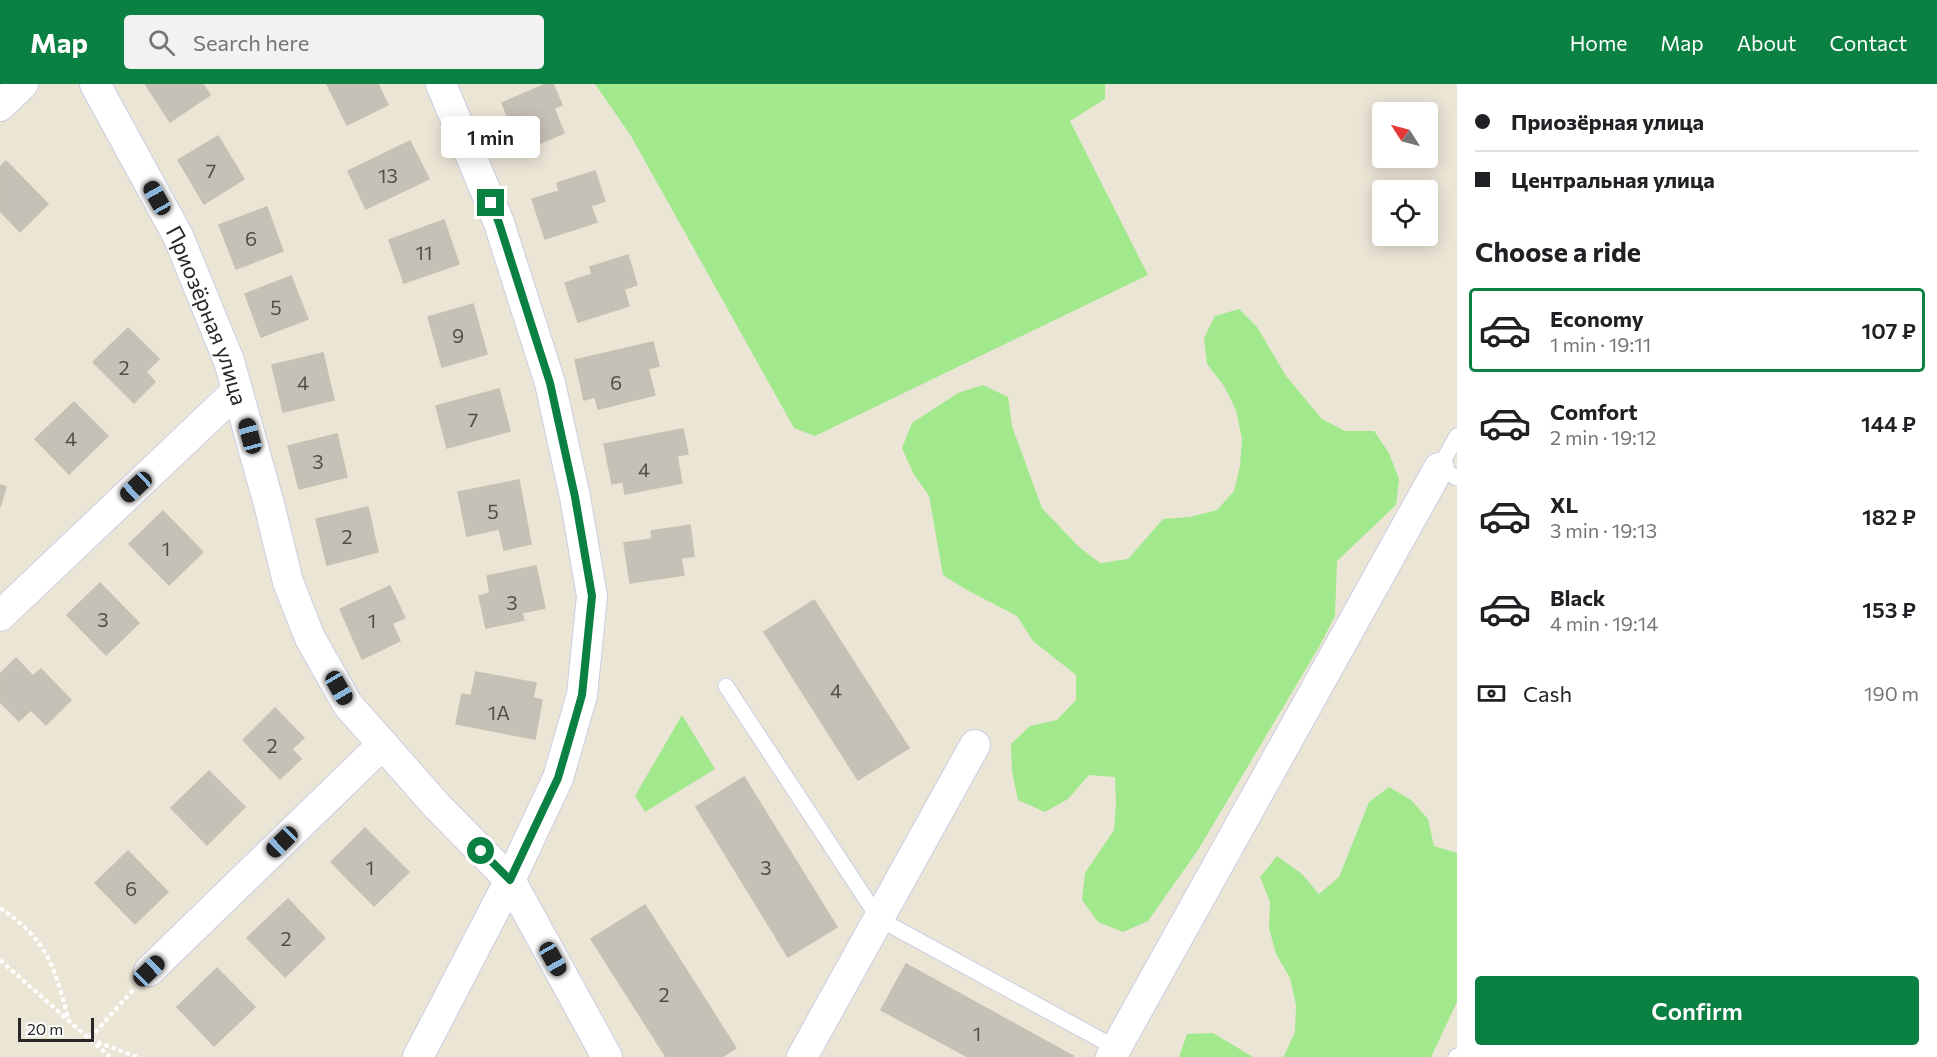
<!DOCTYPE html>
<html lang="en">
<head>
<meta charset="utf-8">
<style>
	body { margin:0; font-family:Commissioner,sans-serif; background:#f2f2f2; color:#202124; height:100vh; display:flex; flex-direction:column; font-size:22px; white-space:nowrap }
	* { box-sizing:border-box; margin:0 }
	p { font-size:20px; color:#757577 }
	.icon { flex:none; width:33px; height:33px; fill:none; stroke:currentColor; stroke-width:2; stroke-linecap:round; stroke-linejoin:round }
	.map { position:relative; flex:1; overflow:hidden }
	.side { display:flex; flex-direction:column; background:#fff; width:480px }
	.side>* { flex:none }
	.top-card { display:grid; align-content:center; height:132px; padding:0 18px; background:#fff }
	.needle { width:39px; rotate:306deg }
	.tools { position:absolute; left:1372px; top:18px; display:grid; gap:12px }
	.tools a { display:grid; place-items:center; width:66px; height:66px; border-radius:6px; background:#fff; box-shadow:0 3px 15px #0003; font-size:30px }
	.scale { position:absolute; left:18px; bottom:15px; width:76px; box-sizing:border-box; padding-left:6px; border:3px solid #272727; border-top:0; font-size:16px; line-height:21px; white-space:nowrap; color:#272727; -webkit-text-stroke:4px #fff; paint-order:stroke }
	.end { position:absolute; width:27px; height:27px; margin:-14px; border:8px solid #0b8043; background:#fff; box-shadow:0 0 0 3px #fff }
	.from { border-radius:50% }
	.bubble { position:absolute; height:42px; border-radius:6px; background:#fff; box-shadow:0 3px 15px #0003; font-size:20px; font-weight:600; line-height:42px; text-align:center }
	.car { position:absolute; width:18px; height:36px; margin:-18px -9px; border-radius:8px; box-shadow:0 0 4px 2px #0007; background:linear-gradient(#222 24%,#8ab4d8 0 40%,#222 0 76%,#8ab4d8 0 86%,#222 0) }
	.top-card b { display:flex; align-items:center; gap:21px; height:57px; font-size:22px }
	.top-card b+b { border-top:2px solid #e0e0e0 }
	.top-card i { width:15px; height:15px; background:#202124 }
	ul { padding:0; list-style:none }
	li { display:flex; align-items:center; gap:18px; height:84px; margin:0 12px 9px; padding:0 6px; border:3px solid transparent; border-radius:6px }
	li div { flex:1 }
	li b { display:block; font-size:22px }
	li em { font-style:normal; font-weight:600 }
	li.on { border-color:#0b8043 }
	li>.icon { width:54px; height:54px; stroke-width:1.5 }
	h2 { padding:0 18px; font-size:27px; line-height:72px }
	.pay { display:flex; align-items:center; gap:15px; height:66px; padding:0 18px; font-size:22px }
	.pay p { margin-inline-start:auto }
	.action { display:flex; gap:12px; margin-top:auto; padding:12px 18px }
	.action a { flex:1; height:69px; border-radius:6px; background:#0b8043; color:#fff; font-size:24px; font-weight:600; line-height:69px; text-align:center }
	header { display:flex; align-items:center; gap:36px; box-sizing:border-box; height:84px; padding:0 30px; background:#0b8043; color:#fff }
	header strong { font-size:28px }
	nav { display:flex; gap:33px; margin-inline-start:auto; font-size:21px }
	.search { width:420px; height:54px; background:#f2f2f2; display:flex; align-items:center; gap:15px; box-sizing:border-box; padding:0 21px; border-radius:6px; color:#757577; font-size:22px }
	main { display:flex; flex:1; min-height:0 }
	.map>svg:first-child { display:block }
	.green { fill:#a1e98c }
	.building { fill:#c6c1b6; stroke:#c6c1b0; stroke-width:1.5 }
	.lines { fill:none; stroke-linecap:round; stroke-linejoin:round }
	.lane-casing { stroke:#cbcde2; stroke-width:17 }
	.street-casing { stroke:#cbcde2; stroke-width:32 }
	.path { stroke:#fff; stroke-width:4; stroke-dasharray:4.5 3; stroke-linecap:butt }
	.lane { stroke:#fff; stroke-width:15 }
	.street { stroke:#fff; stroke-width:30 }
	.route { stroke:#0b8043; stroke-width:8 }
	.labels { text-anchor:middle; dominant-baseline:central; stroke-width:6; stroke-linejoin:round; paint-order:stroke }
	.number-label { font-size:20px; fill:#4f4e4b }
	.street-label { font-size:22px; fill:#272727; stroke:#fff }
</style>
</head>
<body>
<header>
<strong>Map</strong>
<div class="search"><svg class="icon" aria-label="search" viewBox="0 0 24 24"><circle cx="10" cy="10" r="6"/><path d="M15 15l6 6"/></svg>Search here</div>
<nav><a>Home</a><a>Map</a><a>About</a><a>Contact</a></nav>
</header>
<main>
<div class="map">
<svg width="1457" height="973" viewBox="0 0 1457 973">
	<rect width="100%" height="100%" fill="#ebe5d6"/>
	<!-- green -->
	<path class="green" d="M595 0H1105V15L1070 37 1148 191 815 352 794 344 631 52Z
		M1239 225 1257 243 1286 292 1322 335 1345 347H1374L1389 369 1399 395 1396 421 1337 477 1335 532 1319 563 1198 766 1148 837 1123 848 1098 838 1082 816 1085 789 1114 746 1116 719 1115 693 1089 691 1068 715 1045 728 1018 716 1012 687 1011 660 1030 642 1057 636 1076 616V591L1033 557 1017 532 965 505 943 491 929 412 913 389 902 364 912 339 958 309 983 301 1008 313 1012 342 1042 424 1079 463 1100 479 1128 475 1163 435 1190 433 1217 426 1234 407 1240 382 1242 355 1236 326 1224 302 1207 280 1204 254 1215 232Z
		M682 631 715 685 645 728 635 712Z
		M1389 703 1411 716 1428 735 1434 762 1457 769V918L1431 973H1280L1284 972 1295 948 1296 921 1290 894 1276 870 1269 844 1270 818 1260 793 1277 772 1302 790 1319 810 1339 793 1369 718Z
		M1213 949 1253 973H1179L1187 950Z"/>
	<!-- building -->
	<path class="building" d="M148 0H203L210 11 170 38 146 1Z
		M327 0H378L388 21 347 41Z
		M546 0H553L562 21 554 24 564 49 522 67 502 19Z
		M218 52 244 95 204 120 178 76Z
		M410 57 429 95 366 125 348 87Z
		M6 77 48 120 20 148 0 127V83Z
		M595 87 605 117 591 122 597 138 545 155 532 115 559 107 557 99Z
		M267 123 283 167 236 185 219 141Z
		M444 136 459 180 404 199 389 156Z
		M628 171 637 201 624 205 629 222 578 238 565 199 592 190 590 183Z
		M291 192 308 235 261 253 245 210Z
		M473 220 487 270 442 283 428 233Z
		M128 244 159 275 146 288 155 298 134 319 93 278Z
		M653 258 659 282 648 285 655 311 598 325 595 313 584 316 575 276Z
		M323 269 334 316 283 328 272 281Z
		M499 305 510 347 447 364 436 322Z
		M74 318 108 352 69 390 35 355Z
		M683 345 688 370 677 372 682 399 625 410 623 398 612 400 604 360Z
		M337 350 347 393 299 405 288 362Z
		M519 396 531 460 504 466 499 445 467 452 458 408Z
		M0 401 6 403 0 423Z
		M368 423 378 468 327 481 316 435Z
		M163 427 203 468 169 501 129 460Z
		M690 441 694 472 681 474 684 491 630 499 624 459 652 455 651 447Z
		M536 482 545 524 522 529 524 536 486 544 479 512 490 509 487 492Z
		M100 499 139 539 106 571 67 531Z
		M390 502 405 534 392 539 400 557 362 575 340 525Z
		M814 516 909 664 858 696 764 548Z
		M16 574 33 592 41 585 71 616 46 641 31 626 19 637 0 618V590Z
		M476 588 536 599 533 614 542 616 535 655 456 640 462 610 471 612Z
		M275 624 304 654 292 665 301 675 280 695 243 656Z
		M209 687 245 723 207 761 171 724Z
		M744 693 837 843 788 873 696 723Z
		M365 744 409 788 374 822 331 778Z
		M128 767 168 808 135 840 95 799Z
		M288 815 325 854 285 893 247 854Z
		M645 821 736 964 722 973H666L591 855Z
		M906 880 1073 972 1072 973H968L881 926Z
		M217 884 255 923 214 962 177 923Z"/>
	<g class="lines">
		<!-- lane casing -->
		<g class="lane-casing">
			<path id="lane" d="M1457 352 1439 384 1457 394
				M726 602 879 835 1116 964
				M1456 973 1457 972"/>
		</g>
		<!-- street casing -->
		<g class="street-casing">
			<g id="street">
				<path id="s1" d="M95 0 178 152 229 277 269 420 288 498 310 554 348 621 438 723 510 796 607 973"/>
				<path d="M0 22 23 0"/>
				<path d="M0 532 237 307"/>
				<path d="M149 887 383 660"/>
				<path d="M418 973 510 796 558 694 582 611 592 512 575 413 550 299 499 139 441 0"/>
				<path d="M802 973 975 661"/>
				<path d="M1111 973 1439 384"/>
			</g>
		</g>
		<!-- path -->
		<path class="path" d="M0 824C48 856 54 882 68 934
			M0 876 110 973
			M133 906 89 955 137 973"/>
		<!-- lane -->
		<use href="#lane" class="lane"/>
		<!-- street -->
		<use href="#street" class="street"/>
	</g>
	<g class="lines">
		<!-- route -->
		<path class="route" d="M481 767 510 796 558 694 570 653 582 611 592 512 575 413 550 299 499 139 491 119"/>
	</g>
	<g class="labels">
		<!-- number labels -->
		<g class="number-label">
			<text x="211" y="86">7</text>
			<text x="388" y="91">13</text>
			<text x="251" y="154">6</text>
			<text x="424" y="168">11</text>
			<text x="276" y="223">5</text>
			<text x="458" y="251">9</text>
			<text x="124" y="283">2</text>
			<text x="303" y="298">4</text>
			<text x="616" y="298">6</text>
			<text x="473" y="335">7</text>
			<text x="71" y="354">4</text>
			<text x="318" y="377">3</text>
			<text x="644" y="385">4</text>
			<text x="493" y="427">5</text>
			<text x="347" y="452">2</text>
			<text x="166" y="464">1</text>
			<text x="512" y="518">3</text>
			<text x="103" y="535">3</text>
			<text x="372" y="536">1</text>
			<text x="836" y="606">4</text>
			<text x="499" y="628">1А</text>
			<text x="272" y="661">2</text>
			<text x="370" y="783">1</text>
			<text x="766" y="783">3</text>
			<text x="131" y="804">6</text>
			<text x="286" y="854">2</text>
			<text x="664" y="910">2</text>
			<text x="977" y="949">1</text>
		</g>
		<!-- street labels -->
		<g class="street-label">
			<text stroke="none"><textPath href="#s1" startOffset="258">Приозёрная улица</textPath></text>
		</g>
	</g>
</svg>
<div class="tools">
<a><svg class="needle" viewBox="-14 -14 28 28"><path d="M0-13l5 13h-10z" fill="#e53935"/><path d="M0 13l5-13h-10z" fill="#757577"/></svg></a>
<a><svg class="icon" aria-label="locate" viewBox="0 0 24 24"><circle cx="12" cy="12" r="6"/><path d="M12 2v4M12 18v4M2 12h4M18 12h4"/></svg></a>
</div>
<div class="scale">20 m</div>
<i class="end from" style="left:481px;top:767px"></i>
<i class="end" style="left:491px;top:119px"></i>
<div class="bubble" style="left:441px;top:32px;width:99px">1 min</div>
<i class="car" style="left:157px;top:114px;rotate:331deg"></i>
<i class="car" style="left:250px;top:352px;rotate:345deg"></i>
<i class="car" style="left:136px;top:403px;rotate:227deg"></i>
<i class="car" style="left:339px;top:604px;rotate:150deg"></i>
<i class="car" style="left:282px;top:758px;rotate:226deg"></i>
<i class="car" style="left:553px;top:875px;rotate:151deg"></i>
<i class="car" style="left:149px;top:887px;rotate:46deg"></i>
</div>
<section class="side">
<div class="top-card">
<b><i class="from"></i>Приозёрная улица</b>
<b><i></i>Центральная улица</b>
</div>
<h2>Choose a ride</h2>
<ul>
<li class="on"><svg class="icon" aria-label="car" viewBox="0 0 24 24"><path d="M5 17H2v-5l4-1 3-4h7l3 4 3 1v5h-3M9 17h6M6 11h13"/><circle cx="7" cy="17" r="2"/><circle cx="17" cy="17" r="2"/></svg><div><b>Economy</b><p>1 min · 19:11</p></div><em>107 ₽</em></li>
<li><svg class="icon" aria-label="car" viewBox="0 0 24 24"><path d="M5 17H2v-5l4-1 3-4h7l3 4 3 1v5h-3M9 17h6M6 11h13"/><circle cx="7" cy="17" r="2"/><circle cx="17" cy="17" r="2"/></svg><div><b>Comfort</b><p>2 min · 19:12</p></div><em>144 ₽</em></li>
<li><svg class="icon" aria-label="car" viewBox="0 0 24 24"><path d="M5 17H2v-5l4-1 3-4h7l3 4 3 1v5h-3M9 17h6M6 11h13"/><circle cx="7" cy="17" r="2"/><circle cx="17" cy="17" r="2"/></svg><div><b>XL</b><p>3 min · 19:13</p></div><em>182 ₽</em></li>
<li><svg class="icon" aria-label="car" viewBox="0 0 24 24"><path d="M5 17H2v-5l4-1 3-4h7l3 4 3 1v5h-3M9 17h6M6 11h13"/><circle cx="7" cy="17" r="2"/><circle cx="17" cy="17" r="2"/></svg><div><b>Black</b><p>4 min · 19:14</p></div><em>153 ₽</em></li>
</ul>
<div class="pay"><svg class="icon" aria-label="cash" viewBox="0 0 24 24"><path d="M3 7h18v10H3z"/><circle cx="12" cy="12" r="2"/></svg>Cash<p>190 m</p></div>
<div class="action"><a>Confirm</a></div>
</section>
</main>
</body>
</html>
